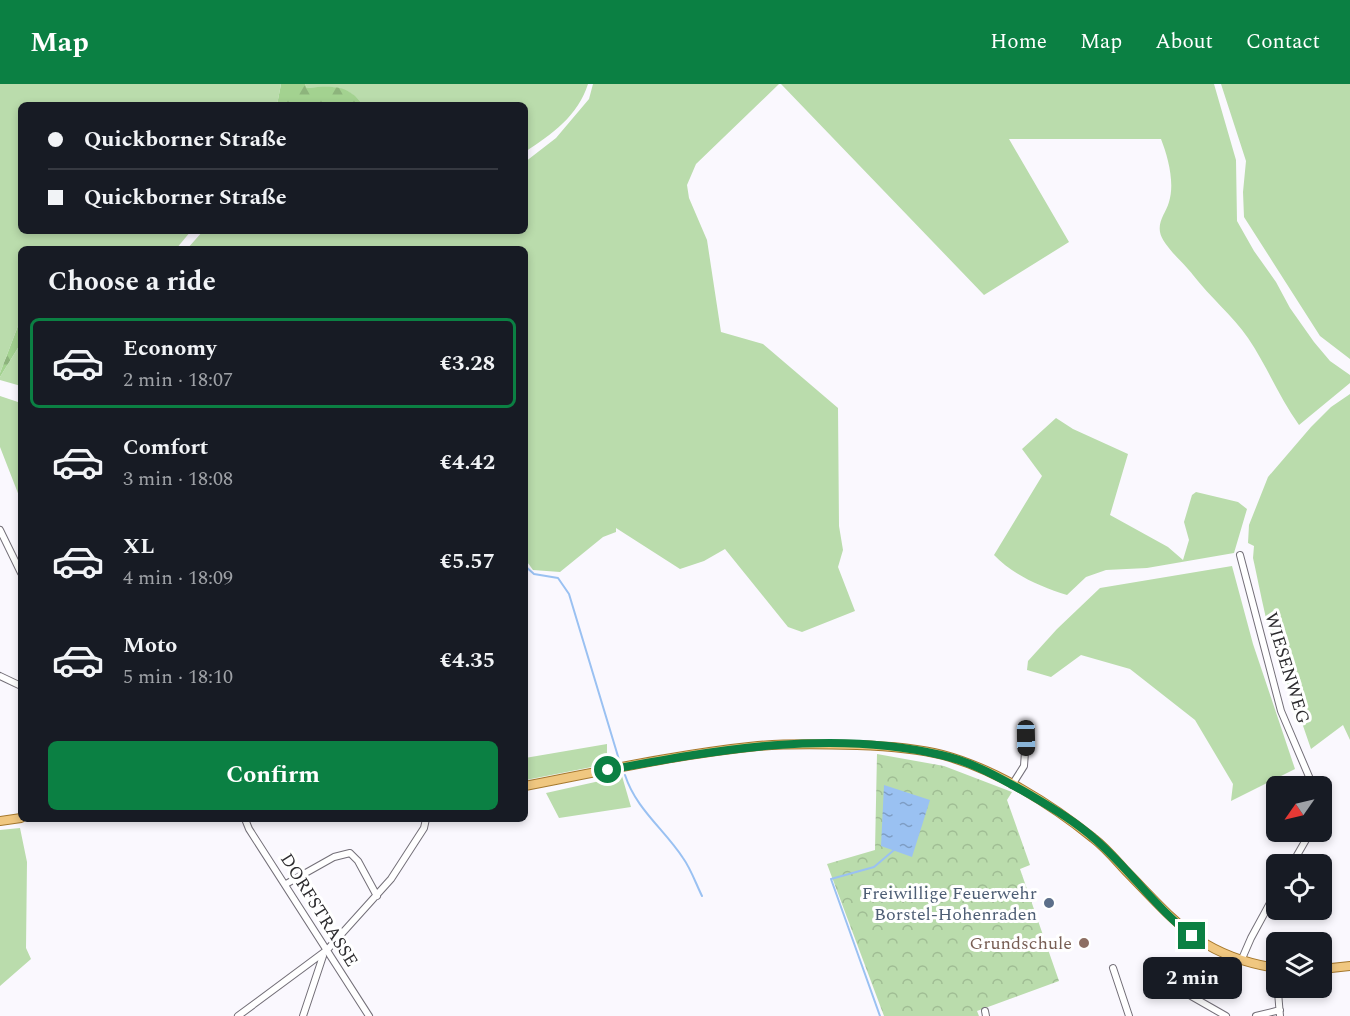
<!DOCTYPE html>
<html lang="en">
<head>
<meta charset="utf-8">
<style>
	body { margin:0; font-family:Spectral,serif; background:#20242c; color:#f1f3f6; height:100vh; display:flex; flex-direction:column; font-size:22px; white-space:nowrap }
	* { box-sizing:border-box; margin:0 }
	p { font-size:20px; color:#9ea1a6 }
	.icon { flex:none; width:33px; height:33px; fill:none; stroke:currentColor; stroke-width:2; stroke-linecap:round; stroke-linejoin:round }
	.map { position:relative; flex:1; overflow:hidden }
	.panel { position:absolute; left:18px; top:162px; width:510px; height:576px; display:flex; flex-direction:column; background:#171b24; border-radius:9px; box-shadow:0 3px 9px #0003 }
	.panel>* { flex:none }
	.top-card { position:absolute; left:18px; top:18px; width:510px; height:132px; border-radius:9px; box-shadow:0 3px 9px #0003; display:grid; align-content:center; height:132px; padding:0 30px; background:#171b24 }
	.needle { width:39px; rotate:236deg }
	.fabs { position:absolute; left:1266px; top:692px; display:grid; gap:12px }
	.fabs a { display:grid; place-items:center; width:66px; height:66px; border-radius:9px; background:#171b24; box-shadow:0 3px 9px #0003; font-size:30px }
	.end { position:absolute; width:27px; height:27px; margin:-14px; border:8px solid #0b8043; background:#fff; box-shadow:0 0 0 3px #fff }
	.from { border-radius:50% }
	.bubble { position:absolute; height:42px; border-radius:9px; background:#171b24; box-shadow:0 3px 9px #0003; font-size:20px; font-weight:700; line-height:42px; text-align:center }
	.car { position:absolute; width:18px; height:36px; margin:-18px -9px; border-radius:8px; box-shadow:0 0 4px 2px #0007; background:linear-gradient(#222 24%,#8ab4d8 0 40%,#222 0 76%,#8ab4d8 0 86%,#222 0) }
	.top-card b { display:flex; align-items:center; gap:21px; height:57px; font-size:22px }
	.top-card b+b { border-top:2px solid #363941 }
	.top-card i { width:15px; height:15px; background:#f1f3f6 }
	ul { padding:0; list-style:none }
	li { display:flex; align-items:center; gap:18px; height:90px; margin:0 12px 9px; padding:0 18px; border:3px solid transparent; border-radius:9px }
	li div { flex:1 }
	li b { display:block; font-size:22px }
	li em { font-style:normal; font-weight:700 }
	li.current { border-color:#0b8043 }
	li>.icon { width:54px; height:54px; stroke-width:1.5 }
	h2 { padding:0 30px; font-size:27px; line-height:72px }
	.cta { display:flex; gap:12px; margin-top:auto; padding:12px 30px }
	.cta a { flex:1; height:69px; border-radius:9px; background:#0b8043; color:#fff; font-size:24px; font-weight:700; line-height:69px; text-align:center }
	header { display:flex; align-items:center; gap:36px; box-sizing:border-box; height:84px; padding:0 30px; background:#0b8043; color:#fff }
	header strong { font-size:28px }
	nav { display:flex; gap:33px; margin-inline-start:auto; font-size:21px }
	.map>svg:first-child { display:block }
	.grass { fill:#badcac }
	.forest { fill:url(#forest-firs) }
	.park { fill:url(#park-crowns) }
	.water { fill:url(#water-ripples) }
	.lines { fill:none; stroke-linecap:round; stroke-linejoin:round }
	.stream { stroke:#9ac1f2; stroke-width:2 }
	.minor-casing { stroke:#736f78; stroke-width:8 }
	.major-casing { stroke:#a5782d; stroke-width:10 }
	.minor { stroke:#fff; stroke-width:6 }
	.major { stroke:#f0c780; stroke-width:8 }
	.route { stroke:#0b8043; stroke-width:8 }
	.service-dot { fill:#5c6f8a; stroke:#fff; stroke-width:2 }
	.education-dot { fill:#8d6e63; stroke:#fff; stroke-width:2 }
	.labels { text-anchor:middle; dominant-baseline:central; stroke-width:6; stroke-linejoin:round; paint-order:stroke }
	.street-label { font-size:18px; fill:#2d2c2f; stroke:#fff }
	.service-label { font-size:18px; fill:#4e5e75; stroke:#fff; text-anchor:end }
	.education-label { font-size:18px; fill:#785e54; stroke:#fff; text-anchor:end }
</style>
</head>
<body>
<header>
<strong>Map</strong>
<nav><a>Home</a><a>Map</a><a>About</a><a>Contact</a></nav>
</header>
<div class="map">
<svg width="1350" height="932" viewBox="0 0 1350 932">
	<defs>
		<pattern id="forest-firs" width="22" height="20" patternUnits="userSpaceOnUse" patternTransform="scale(1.5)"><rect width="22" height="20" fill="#a3d290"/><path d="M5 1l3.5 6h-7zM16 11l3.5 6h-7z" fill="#8db47c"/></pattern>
		<pattern id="park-crowns" width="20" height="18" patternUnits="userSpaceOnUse" patternTransform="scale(1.5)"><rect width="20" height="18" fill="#badcac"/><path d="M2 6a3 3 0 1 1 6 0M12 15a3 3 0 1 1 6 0" fill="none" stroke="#a0bd94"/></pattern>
		<pattern id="water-ripples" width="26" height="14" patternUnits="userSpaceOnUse" patternTransform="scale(1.5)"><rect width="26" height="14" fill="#9ac1f2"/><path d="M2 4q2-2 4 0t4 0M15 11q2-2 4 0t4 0" fill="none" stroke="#7e9dc4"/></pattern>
	</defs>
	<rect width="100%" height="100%" fill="#faf8fe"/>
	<!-- grass -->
	<path class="grass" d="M0 0H281L277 21H21V147H191L176 165H21V234L0 289Z
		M305 0H588C578 32 552 50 525 68V21H363C347 0 331 3 307 4Z
		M593 0H779L696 80 687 101 689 114 707 156 721 248 763 260 838 324 839 442 843 466 838 483 855 527 802 548 788 543 725 465 704 477 680 485 616 444V448L603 453 560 488 533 486 525 475V165H187L203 147H525V78L556 54 589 15Z
		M781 0H1214L1236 76 1237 137 1254 167 1276 198 1290 224 1314 258 1330 277 1350 291V299L1299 341C1279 313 1267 282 1248 254 1232 231 1210 213 1193 191 1185 180 1162 161 1160 148 1158 136 1166 129 1169 118 1175 99 1168 73 1161 55H1009L1069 158 984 211Z
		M1221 0H1350V275L1320 252 1244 133 1243 108 1246 77Z
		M21 259V302L0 296V293Z
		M1350 310V656L1343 641 1311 665 1290 604C1275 588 1259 500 1253 474L1254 462 1248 459 1249 441 1268 393 1311 343 1331 323Z
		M0 312 21 319V417L0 363Z
		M1056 334 1073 345 1128 370 1110 431 1168 463 1183 476 1189 456 1184 438 1192 411 1196 408 1238 418 1247 425 1234 469 1147 484 1106 486 1086 493 1067 511C1041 503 1013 491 994 471L1042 392 1022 365Z
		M1232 482 1253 560 1295 685 1231 717 1233 700 1195 636 1130 585 1081 571 1051 593 1027 586 1028 577 1057 545 1100 504Z
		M607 660V680L526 696 525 674Z
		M622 692 631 723 559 734 546 709Z
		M20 744 27 778 26 864 31 875 0 902V746Z"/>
	<!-- forest -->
	<path class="forest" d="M281 0H305L307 4C332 2 348 0 363 21H277Z
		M21 234V259L0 293V289Z"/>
	<!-- park -->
	<path class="park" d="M877 670 944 682 1012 708 1007 716 1030 781 1020 785 1059 897 977 927 979 932H884L827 780 875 766Z"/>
	<!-- water -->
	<path class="water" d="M884 701 930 716 912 773 881 762Z"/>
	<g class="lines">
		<!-- stream -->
		<path class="stream" d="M525 482 534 490 558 494 569 510 620 679
			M625 691C636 725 664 745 683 774 691 785 696 800 702 812
			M880 932 831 795 874 783 894 766"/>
		<!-- minor casing -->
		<g class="minor-casing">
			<path id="minor" d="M0 446 21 489
				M1240 471 1281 627 1313 702
				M0 592 21 602
				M1012 701 1024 682 1026 654
				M1322 721 1323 725 1322 728
				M245 735 249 745 369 932
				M1292 780 1311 747
				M286 800 334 773 350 769 358 777 377 812
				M1241 877 1251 854 1276 808
				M1113 884 1129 932
				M1276 884 1280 932
				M1191 912 1226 932
				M985 927 986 932
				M238 932 327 866 391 795 424 744 426 735
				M303 932 323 872
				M1256 932 1280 926"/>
		</g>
		<!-- major casing -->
		<g class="major-casing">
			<path id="major" d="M525 702C602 687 679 670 758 662 791 659 824 660 857 661 885 662 916 664 943 671 995 685 1051 720 1093 754 1105 763 1115 775 1125 786 1176 838 1200 872 1276 884
				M0 737 21 734
				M1322 885 1350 882"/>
		</g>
		<!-- minor -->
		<use href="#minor" class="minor"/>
		<!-- major -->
		<use href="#major" class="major"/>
	</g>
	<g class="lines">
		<!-- route -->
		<path class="route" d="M608 686C716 666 832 645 941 671 973 678 1004 696 1032 712 1054 725 1076 738 1096 756 1130 786 1156 824 1192 852"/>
	</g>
	<!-- markers -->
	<circle class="service-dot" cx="1049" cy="819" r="6"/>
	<circle class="education-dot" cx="1084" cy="859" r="6"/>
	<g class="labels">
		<!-- street labels -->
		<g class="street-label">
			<text transform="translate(1287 584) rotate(73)">WIESENWEG</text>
			<text transform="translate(319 826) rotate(58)">DORFSTRASSE</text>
		</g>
		<!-- service labels -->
		<g class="service-label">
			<text x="1037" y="809">Freiwillige Feuerwehr<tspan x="1037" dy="21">Borstel-Hohenraden</tspan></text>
		</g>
		<!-- education labels -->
		<g class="education-label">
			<text x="1072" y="859">Grundschule</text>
		</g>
	</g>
</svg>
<div class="fabs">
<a><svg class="needle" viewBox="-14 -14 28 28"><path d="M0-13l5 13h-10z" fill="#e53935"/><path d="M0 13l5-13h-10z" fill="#9ea1a6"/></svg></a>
<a><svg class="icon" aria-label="locate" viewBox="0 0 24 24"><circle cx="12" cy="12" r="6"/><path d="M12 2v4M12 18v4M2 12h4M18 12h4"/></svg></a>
<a><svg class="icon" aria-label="layers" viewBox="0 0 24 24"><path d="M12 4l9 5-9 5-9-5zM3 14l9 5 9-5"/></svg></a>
</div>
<i class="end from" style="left:608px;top:686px"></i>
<i class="end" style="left:1192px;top:852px"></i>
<div class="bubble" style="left:1143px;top:873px;width:99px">2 min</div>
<i class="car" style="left:1026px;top:654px;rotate:179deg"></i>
<div class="top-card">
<b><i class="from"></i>Quickborner Straße</b>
<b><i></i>Quickborner Straße</b>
</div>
<section class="panel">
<h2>Choose a ride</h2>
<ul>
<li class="current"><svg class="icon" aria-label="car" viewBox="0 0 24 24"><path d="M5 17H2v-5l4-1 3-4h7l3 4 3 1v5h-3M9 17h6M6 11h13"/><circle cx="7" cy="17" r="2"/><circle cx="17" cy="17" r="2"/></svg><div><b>Economy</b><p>2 min · 18:07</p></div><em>€3.28</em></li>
<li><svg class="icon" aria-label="car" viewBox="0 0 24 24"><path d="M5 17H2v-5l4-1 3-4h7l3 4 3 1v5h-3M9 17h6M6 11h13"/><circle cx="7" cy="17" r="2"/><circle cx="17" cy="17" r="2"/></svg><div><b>Comfort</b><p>3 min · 18:08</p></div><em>€4.42</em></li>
<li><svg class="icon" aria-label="car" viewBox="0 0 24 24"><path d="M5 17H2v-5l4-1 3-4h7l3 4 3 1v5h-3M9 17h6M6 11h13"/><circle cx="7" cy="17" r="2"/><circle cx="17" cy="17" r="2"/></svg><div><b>XL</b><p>4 min · 18:09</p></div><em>€5.57</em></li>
<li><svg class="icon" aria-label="car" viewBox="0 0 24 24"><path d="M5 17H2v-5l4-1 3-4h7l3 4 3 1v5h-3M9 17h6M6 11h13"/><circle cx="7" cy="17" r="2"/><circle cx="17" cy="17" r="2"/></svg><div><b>Moto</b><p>5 min · 18:10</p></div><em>€4.35</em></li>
</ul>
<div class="cta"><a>Confirm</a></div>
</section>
</div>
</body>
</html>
